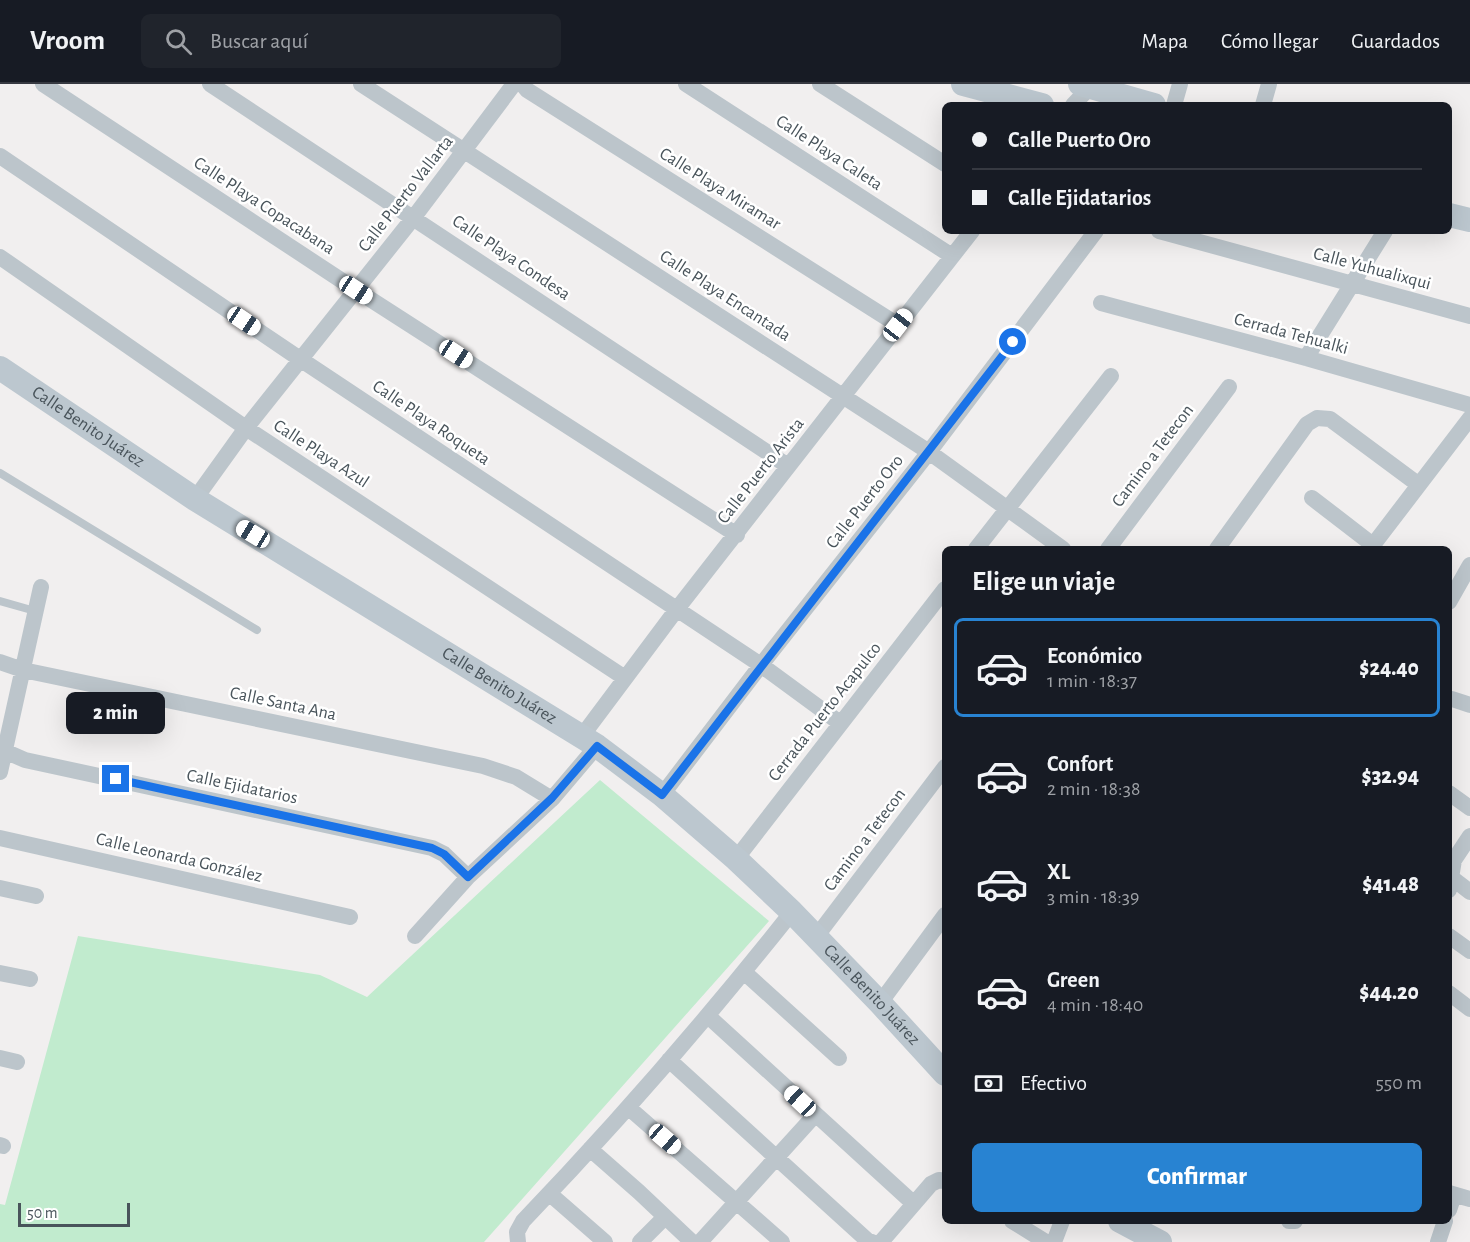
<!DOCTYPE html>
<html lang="es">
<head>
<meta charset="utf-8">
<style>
	body { margin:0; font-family:"Alegreya Sans",sans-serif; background:#20242c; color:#f1f3f6; height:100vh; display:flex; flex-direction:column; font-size:22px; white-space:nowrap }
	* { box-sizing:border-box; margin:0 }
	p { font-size:20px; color:#9ea1a6 }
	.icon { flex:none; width:33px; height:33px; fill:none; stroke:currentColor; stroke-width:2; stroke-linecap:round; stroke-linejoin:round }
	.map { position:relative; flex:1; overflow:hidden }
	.side { position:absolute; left:942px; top:462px; width:510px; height:678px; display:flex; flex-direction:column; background:#171b24; border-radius:9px; box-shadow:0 6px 24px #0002 }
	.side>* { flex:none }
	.banner { position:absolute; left:942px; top:18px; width:510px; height:132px; border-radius:9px; box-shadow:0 6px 24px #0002; display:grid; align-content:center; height:132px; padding:0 30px; background:#171b24 }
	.scale { position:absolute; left:18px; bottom:15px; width:112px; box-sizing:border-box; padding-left:6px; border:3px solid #49545b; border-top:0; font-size:16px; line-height:21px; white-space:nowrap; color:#49545b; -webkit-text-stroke:4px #fff; paint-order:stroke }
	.end { position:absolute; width:27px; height:27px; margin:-14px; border:8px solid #1a73e8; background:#fff; box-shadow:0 0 0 3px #fff }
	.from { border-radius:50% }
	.bubble { position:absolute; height:42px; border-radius:9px; background:#171b24; box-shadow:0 6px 24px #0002; font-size:20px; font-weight:800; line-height:42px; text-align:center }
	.car { position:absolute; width:18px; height:36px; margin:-18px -9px; border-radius:8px; box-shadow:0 0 4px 2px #0007; background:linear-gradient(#fff 24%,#345 0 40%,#fff 0 76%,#345 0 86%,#fff 0) }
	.banner b { display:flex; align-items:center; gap:21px; height:57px; font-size:22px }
	.banner b+b { border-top:2px solid #363941 }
	.banner i { width:15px; height:15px; background:#f1f3f6 }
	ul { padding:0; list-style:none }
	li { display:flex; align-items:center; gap:18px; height:99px; margin:0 12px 9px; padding:0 18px; border:3px solid transparent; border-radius:9px }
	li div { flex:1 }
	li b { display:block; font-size:22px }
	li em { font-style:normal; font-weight:800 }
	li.active { border-color:#2883d2 }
	li>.icon { width:54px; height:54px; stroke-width:1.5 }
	h2 { padding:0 30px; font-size:27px; line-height:72px }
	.pay { display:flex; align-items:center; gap:15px; height:66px; padding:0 30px; font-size:22px }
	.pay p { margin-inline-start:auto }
	.button { display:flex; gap:12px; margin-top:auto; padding:12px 30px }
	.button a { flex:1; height:69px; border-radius:9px; background:#2883d2; color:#fff; font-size:24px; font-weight:800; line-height:69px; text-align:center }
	header { display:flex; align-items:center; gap:36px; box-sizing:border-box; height:84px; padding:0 30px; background:#171b24; border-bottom:2px solid #363941 }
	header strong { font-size:28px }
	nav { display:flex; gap:33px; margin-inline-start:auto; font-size:21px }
	.search { width:420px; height:54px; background:#20242c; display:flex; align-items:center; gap:15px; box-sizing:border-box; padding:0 21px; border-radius:9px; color:#9ea1a6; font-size:22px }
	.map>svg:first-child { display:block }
	.green { fill:#c1ebce }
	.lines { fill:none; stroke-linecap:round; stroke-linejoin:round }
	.lane { stroke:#bcc5cb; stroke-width:8 }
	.street { stroke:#bcc5cb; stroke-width:16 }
	.secondary { stroke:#bcc7cf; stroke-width:24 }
	.route { stroke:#1a73e8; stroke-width:8 }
	.labels { text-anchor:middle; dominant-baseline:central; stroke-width:5; stroke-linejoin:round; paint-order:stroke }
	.street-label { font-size:18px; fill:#49545b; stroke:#fff }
</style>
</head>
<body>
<header>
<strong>Vroom</strong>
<div class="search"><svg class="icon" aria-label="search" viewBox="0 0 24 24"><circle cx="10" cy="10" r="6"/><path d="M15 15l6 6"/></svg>Buscar aquí</div>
<nav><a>Mapa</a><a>Cómo llegar</a><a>Guardados</a></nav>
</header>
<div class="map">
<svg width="1470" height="1158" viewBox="0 0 1470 1158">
	<rect width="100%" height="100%" fill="#f1efef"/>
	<!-- green -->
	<path class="green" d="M600 696 769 837 484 1158H0V1120L5 1121 78 852 320 891 367 913Z"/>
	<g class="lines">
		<!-- lane -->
		<path class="lane" d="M0 389 257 546
			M0 517 35 527"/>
		<!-- street -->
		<path class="street" d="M43 0 356 206 737 451
			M210 0 788 382
			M361 0 929 368 1063 465
			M522 0 527 6 898 241
			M686 0 952 172
			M820 0 945 80
			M1073 21 1093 0
			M1174 21 1180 0
			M1263 21 1269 0
			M0 72 300 275 761 581 840 639
			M1159 147 1470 232
			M0 173 246 344 625 594
			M1101 219 1306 274 1470 321
			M1306 274 1385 147
			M1312 414 1373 461
			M195 415 246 344 414 133 514 0
			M976 465 1111 292
			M1108 465 1229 303
			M1217 465 1307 340 1317 334 1330 335 1419 401
			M1370 465 1470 334
			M1449 518 1470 481
			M0 578 23 586 483 682 516 693 552 715
			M1452 615 1470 621
			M582 652 677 525 972 147
			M0 665 25 676 432 764 444 770 468 793
			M0 688 41 503
			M1449 709 1470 724
			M662 711 761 581 929 368 1096 147
			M0 754 350 833
			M736 775 945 505
			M1452 794 1470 808
			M0 804 36 812
			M1449 806 1454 776 1470 752
			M415 852 468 793 552 715 597 662
			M1449 852 1470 867
			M816 853 945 683
			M744 888 839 974
			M0 889 30 895
			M1449 909 1470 925
			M880 919 945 831
			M708 932 913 1119
			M0 974 17 978
			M669 976 868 1157 872 1158
			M629 1024 782 1158
			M0 1061 3 1062
			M590 1065 639 1108 692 1158
			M1449 1109 1470 1115
			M550 1110 605 1158
			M1449 1126 1454 1111
			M1012 1137 1046 1158
			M1289 1137H1295
			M518 1158 517 1148 523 1137C618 1038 707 935 792 828
			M640 1158 665 1133
			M700 1158 815 1031
			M881 1158 931 1100 939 1096 945 1097
			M1054 1158 1062 1137
			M1438 1158 1445 1137"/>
		<!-- secondary -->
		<g class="secondary">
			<path d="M963 0 1042 21"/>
			<path d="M1080 0 1154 21"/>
			<path d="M1449 131 1470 136"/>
			<path id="s1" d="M0 284 195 415 597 662 662 711 736 775 792 828 880 919 945 990"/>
			<path d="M1120 1137 1160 1158"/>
		</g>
	</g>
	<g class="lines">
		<!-- route -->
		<path class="route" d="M116 695 432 764 444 770 468 793 552 714 597 662 662 711 1013 258"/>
	</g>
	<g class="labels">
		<!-- street labels -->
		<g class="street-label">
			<text transform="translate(829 69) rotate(33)">Calle Playa Caleta</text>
			<text transform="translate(720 105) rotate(32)">Calle Playa Miramar</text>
			<text transform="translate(406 110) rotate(-52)">Calle Puerto Vallarta</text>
			<text transform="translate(264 122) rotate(33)">Calle Playa Copacabana</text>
			<text transform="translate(511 174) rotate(34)">Calle Playa Condesa</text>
			<text transform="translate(1372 185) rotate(15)">Calle Yuhualixqui</text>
			<text transform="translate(725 212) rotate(33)">Calle Playa Encantada</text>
			<text transform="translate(1291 250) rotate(15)">Cerrada Tehualki</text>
			<text transform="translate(431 339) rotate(34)">Calle Playa Roqueta</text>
			<text stroke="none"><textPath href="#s1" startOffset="106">Calle Benito Juárez</textPath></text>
			<text transform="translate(321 370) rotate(33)">Calle Playa Azul</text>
			<text transform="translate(1153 372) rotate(-53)">Camino a Tetecon</text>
			<text transform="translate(761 387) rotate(-52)">Calle Puerto Arista</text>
			<text transform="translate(865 418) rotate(-52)">Calle Puerto Oro</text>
			<text stroke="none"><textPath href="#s1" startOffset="592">Calle Benito Juárez</textPath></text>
			<text transform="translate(283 620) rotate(12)">Calle Santa Ana</text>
			<text transform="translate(825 628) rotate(-52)">Cerrada Puerto Acapulco</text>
			<text transform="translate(242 703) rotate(12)">Calle Ejidatarios</text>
			<text transform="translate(865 756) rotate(-53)">Camino a Tetecon</text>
			<text transform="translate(179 774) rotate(13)">Calle Leonarda González</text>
			<text stroke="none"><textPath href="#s1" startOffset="1078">Calle Benito Juárez</textPath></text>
		</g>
	</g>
</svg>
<div class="scale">50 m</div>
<i class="end from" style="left:1013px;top:258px"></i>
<i class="end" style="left:116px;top:695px"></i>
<div class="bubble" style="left:66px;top:608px;width:99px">2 min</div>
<i class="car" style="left:356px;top:206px;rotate:123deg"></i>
<i class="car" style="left:244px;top:237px;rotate:124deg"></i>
<i class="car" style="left:898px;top:241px;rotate:38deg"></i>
<i class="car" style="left:456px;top:270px;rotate:123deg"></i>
<i class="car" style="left:253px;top:450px;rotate:301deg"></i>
<i class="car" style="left:800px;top:1017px;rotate:313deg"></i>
<i class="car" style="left:665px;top:1055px;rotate:131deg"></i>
<div class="banner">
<b><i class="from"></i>Calle Puerto Oro</b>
<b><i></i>Calle Ejidatarios</b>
</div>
<section class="side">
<h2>Elige un viaje</h2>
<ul>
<li class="active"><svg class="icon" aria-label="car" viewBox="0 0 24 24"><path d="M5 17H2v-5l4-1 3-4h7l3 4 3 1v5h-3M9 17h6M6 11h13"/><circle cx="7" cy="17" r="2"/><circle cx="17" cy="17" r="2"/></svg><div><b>Económico</b><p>1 min · 18:37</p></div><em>$24.40</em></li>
<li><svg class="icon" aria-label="car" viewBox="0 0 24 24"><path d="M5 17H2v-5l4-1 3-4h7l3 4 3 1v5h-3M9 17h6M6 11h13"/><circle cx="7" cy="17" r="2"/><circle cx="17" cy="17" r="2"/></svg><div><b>Confort</b><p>2 min · 18:38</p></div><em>$32.94</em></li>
<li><svg class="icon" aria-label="car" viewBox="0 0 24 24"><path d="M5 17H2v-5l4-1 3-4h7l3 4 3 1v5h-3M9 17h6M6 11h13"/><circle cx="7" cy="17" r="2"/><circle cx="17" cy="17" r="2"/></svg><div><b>XL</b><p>3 min · 18:39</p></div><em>$41.48</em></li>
<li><svg class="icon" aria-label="car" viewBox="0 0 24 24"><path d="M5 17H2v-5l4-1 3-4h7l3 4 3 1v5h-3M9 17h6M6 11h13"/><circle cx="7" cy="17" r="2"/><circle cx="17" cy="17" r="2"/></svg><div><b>Green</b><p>4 min · 18:40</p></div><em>$44.20</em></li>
</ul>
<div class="pay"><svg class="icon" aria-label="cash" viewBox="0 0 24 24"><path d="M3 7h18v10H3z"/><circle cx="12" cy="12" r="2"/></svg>Efectivo<p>550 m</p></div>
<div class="button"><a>Confirmar</a></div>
</section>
</div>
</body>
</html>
